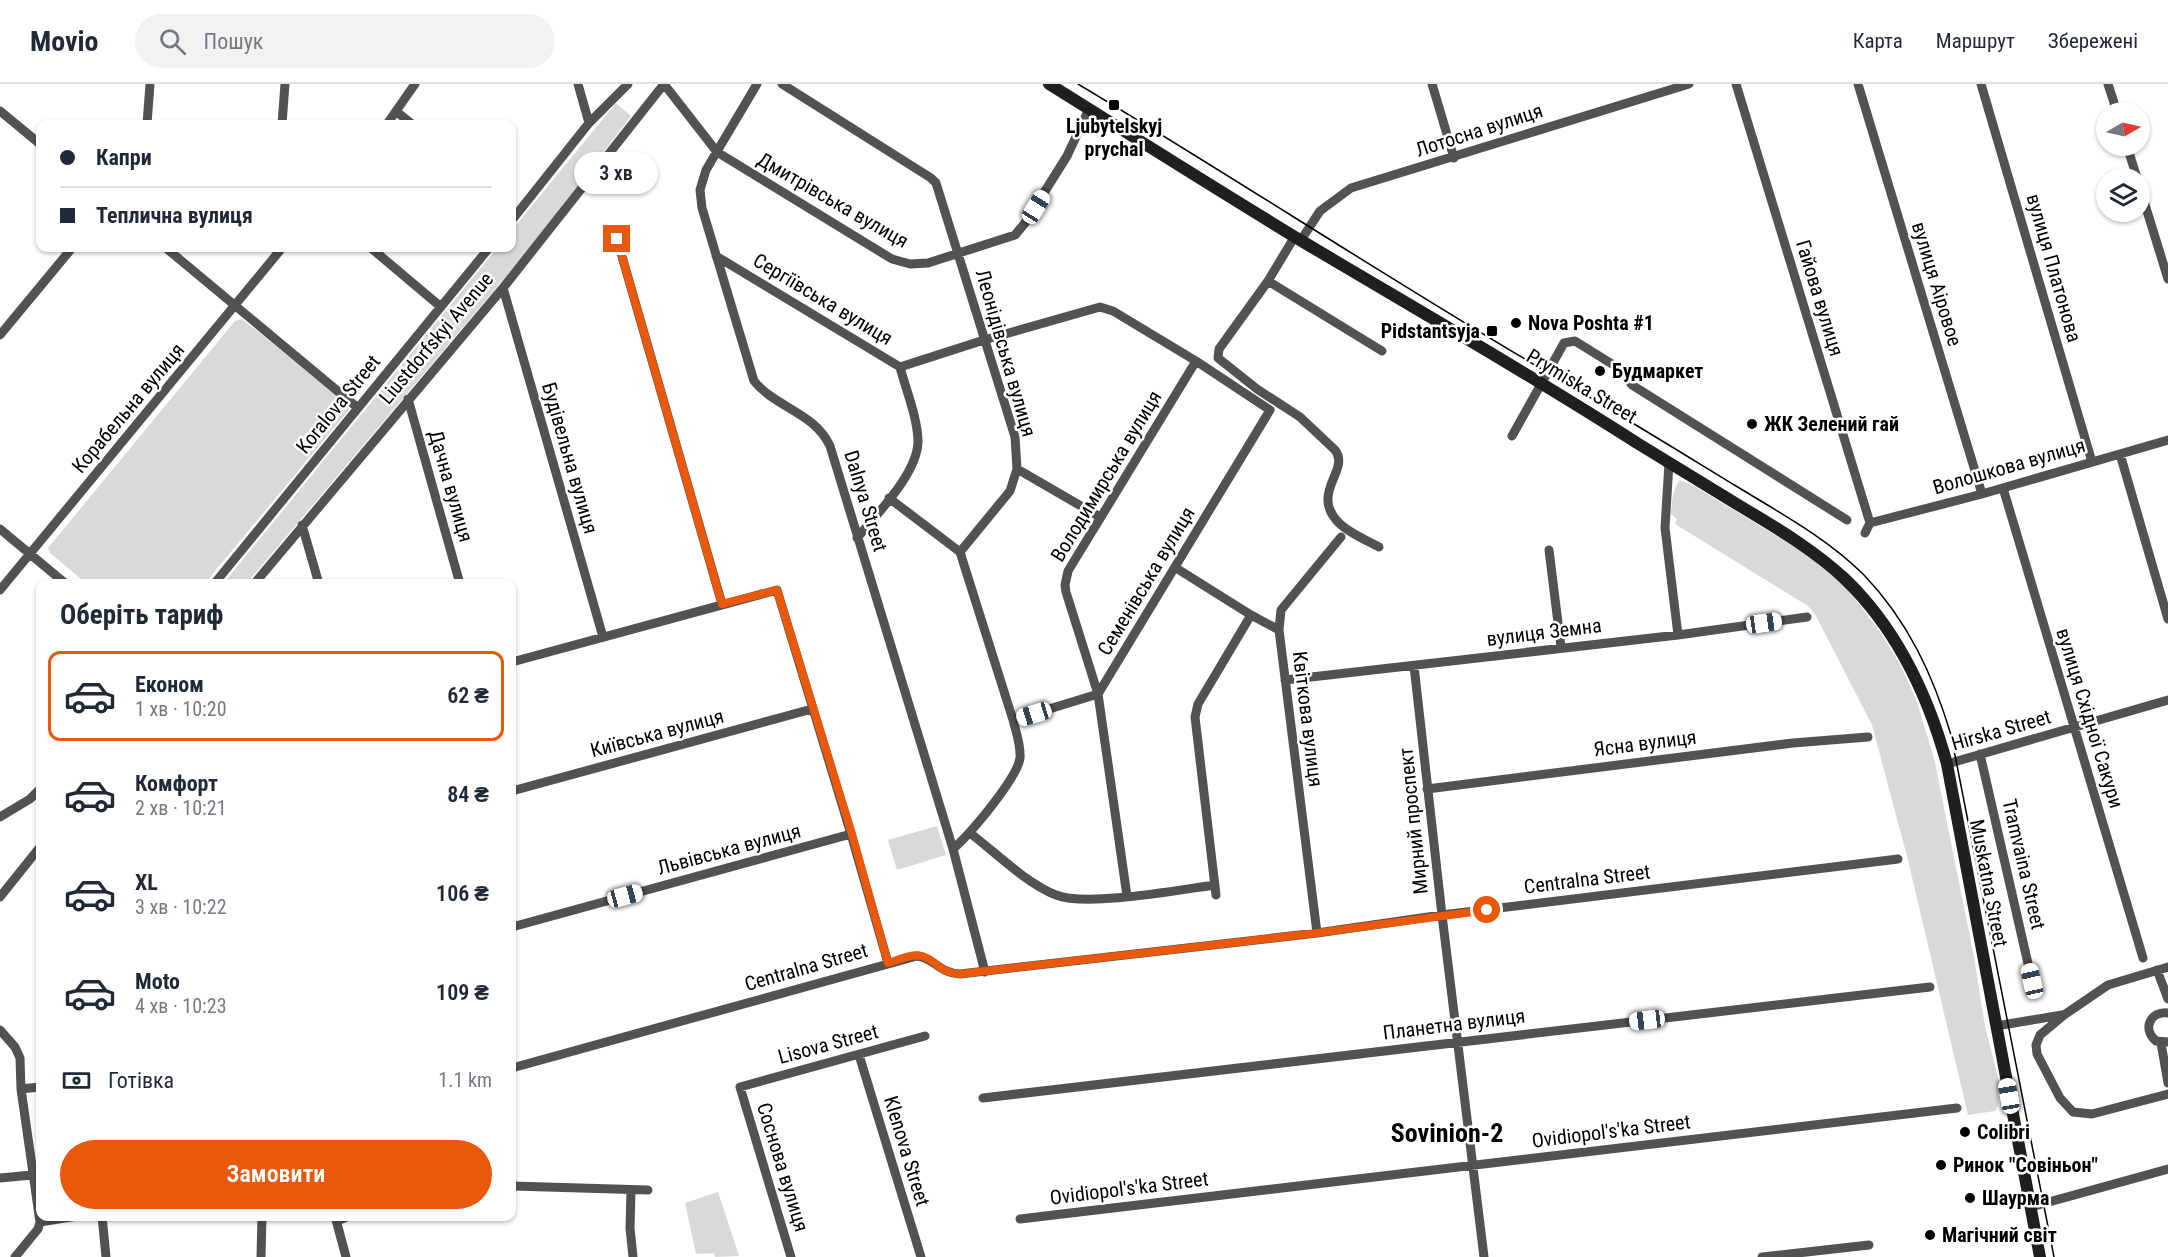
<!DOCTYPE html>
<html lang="uk">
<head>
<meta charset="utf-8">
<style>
	body { margin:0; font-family:"Roboto Condensed",sans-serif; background:#f2f2f3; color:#1f2937; height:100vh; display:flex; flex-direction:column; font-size:22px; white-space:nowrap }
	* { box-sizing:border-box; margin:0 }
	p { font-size:20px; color:#747a83 }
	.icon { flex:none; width:33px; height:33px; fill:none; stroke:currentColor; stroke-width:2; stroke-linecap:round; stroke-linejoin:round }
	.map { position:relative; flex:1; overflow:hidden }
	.side { position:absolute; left:36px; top:495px; width:480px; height:642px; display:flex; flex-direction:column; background:#fff; border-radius:12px; box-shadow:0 2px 4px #0004 }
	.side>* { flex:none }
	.hud { position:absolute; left:36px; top:36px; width:480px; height:132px; border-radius:12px; box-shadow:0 2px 4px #0004; display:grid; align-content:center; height:132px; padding:0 24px; background:#fff }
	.needle { width:39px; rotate:81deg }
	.fabs { position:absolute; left:2096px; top:18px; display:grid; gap:12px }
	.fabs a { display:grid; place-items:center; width:54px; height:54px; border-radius:50%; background:#fff; box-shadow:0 2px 4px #0004; font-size:30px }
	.end { position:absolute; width:27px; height:27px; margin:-14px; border:8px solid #ea580c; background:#fff; box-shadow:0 0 0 3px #fff }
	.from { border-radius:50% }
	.bubble { position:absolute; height:42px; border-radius:21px; background:#fff; box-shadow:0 2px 4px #0004; font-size:20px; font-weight:600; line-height:42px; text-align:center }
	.car { position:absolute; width:18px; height:36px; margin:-18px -9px; border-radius:8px; box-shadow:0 0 4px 2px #0007; background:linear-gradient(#fff 24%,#345 0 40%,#fff 0 76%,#345 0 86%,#fff 0) }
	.hud b { display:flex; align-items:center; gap:21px; height:57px; font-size:22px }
	.hud b+b { border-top:2px solid #e0e1e3 }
	.hud i { width:15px; height:15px; background:#1f2937 }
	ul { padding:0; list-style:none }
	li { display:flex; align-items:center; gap:18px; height:90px; margin:0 12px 9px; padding:0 12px; border:3px solid transparent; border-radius:12px }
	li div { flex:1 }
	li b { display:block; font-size:22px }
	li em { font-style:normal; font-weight:600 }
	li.selected { border-color:#ea580c }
	li>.icon { width:54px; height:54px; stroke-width:1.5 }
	h2 { padding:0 24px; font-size:27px; line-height:72px }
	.pay { display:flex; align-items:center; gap:15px; height:66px; padding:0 24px; font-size:22px }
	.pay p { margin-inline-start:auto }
	.cta { display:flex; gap:12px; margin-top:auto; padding:12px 24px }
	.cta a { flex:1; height:69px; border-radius:36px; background:#ea580c; color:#fff; font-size:24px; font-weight:600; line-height:69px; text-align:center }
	header { display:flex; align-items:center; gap:36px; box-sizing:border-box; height:84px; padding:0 30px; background:#fff; border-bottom:2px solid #e0e1e3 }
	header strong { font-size:28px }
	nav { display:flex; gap:33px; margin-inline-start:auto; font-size:21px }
	.search { width:420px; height:54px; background:#f2f2f3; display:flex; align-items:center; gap:15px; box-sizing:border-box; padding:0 21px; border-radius:33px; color:#747a83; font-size:22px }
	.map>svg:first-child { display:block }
	.green { fill:#d9d9d9 }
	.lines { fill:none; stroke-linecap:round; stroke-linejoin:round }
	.street { stroke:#525252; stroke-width:9 }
	.secondary { stroke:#1f1f1f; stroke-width:12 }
	.tram { stroke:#000; stroke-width:1.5 }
	.route { stroke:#ea580c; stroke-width:8 }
	.poi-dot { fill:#000; stroke:#fff; stroke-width:2 }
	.labels { text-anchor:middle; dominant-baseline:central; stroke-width:5; stroke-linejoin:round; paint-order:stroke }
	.poi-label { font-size:20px; font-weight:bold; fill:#000; stroke:#fff; text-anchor:start }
	.street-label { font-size:20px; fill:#000; stroke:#fff }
	.district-label { font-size:26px; font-weight:bold; fill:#000; stroke:#fff }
</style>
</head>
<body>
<header>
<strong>Movio</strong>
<div class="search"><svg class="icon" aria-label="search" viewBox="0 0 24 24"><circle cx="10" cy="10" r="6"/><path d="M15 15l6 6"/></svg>Пошук</div>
<nav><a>Карта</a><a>Маршрут</a><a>Збережені</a></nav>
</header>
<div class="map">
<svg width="2168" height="1173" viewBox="0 0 2168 1173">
	<rect width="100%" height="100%" fill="#fff"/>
	<!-- green -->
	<path class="green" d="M616 19 631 32 531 163 247 499 223 500 497 164H512V146Z
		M242 235 346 318 349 326 205 499H86L50 469 48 464 235 237Z
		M1680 396 1694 402 1805 469 1846 503 1881 549 1900 580 1916 615 1934 674 1974 873 1985 942 1999 998 1998 1022 1995 1027 1968 1031 1908 776 1872 641 1815 530 1808 522 1675 440 1677 435 1671 430C1672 419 1672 405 1680 396Z
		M937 742 946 771 897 786 888 756Z
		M718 1108 739 1172 715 1173 714 1169 696 1170 685 1119Z"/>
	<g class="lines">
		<!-- street -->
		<path class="street" d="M578 0 589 39
			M664 0 717 68 892 175 910 180 928 179 1015 151 1025 139 1067 72 1089 25
			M757 0 706 86 700 106 702 124 754 297C776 324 814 328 830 362L953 765 985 888
			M782 0 931 94 936 99 1015 353 1017 385 1010 407 960 468 1013 636C1016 648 1021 661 1020 674 1017 695 970 750 953 765
			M1432 0 1454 74
			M1736 0 1870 439
			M1858 0 1982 410
			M1981 0 2092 378
			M2108 0 2117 28
			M0 27 40 60
			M397 28 412 40
			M147 40 150 0
			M282 40 285 0
			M387 40 415 0
			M2127 62 2137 94
			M2139 101 2168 195
			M512 136 589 39 628 0
			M1295 152 1268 197 1219 265 1218 274 1257 305 1300 333 1335 366C1351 386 1309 409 1339 439 1349 449 1366 456 1379 463
			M617 155 722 520
			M1301 156 1320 127 1351 104 1689 0
			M166 164 358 324
			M371 164 441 223
			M716 172 900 283 984 256 1100 223 1113 227 1196 277 1270 326 1098 610 1013 636
			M1268 197 1382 267
			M503 204 603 553
			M0 251 72 164
			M408 315 460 500
			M1512 352 1564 259 1575 257 1620 285 1632 301 1847 436
			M2120 370 2168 535
			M1669 379 1665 444 1678 551
			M1017 385 1100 433
			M2003 404 2143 874
			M889 414 960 468
			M302 441 319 500
			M0 445 66 500
			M1865 449 1870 439 1982 410 2168 356
			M857 454C877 430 919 388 918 356 917 332 906 306 900 283
			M1549 466 1561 563
			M1176 484 1251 531 1279 546 1317 849
			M214 500 489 164
			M254 500 503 204 664 0
			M0 506 282 164
			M1279 546 1281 526 1341 453
			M512 578 777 506 851 750 888 879
			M1414 582 1442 831 1484 1173
			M1285 596 1678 551 1807 533
			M1980 670 2032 897
			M1947 680 2168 616
			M1427 705 1793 659 1868 653
			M512 707 812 625
			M0 733 30 715 40 705
			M970 749C996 769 1026 799 1056 811 1087 823 1178 806 1215 801
			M1216 811 1195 633 1198 620 1251 531
			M1127 812 1098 610 1066 508 1065 501 1068 487 1196 277
			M0 813 40 763
			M512 843 851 750
			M2168 883 2108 901 2064 931 2040 951 2036 961 2037 970 2060 1014 2073 1028 2092 1030 2168 1010
			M2157 886 2168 915
			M2168 929C2150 927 2142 945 2156 957L2168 958
			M1996 942 2062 931
			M0 946 15 963 20 974 21 1005 40 1138
			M2161 959 2168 999
			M859 971 921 1173
			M512 984 917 872C935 874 938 889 960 890L1317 849 1442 831 1898 775
			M21 1005 40 1003
			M983 1014 1930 903
			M0 1094 32 1091
			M512 1102 648 1106
			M631 1106 630 1144 633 1173
			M2031 1123 2168 1085
			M102 1132 106 1173
			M335 1132 346 1173
			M1020 1135 1957 1024
			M337 1137 349 1132
			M15 1173 38 1145 40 1138 77 1132
			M261 1173 262 1132
			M791 1173 740 1003 925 952
			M1762 1173 1869 1161"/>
		<!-- secondary -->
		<path class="secondary" d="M1049 0C1134 53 1219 107 1305 159 1416 225 1528 289 1637 359 1673 381 1709 403 1745 425 1780 446 1815 467 1845 495 1897 545 1928 611 1947 680L2040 1173"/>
		<!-- tram -->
		<path class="tram" d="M1078 0C1235 94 1387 194 1545 287 1609 324 1672 363 1736 402 1780 429 1827 454 1864 491 1908 537 1933 591 1951 651L2054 1173"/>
	</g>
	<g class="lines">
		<!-- route -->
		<path class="route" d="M617 155 722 520 777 506 852 750 888 879C898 876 912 869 922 872 938 877 939 889 960 890L1317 849 1487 826"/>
	</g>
	<!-- markers -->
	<g class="poi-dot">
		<rect x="1108" y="15" width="12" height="12" rx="3"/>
		<circle cx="1516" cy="239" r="6"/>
		<rect x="1486" y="241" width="12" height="12" rx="3"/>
		<circle cx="1600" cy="287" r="6"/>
		<circle cx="1752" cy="340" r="6"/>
		<circle cx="1965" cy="1048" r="6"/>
		<circle cx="1941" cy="1081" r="6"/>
		<circle cx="1970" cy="1114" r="6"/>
		<circle cx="1930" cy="1151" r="6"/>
	</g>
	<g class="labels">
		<!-- poi labels -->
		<g class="poi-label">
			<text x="1114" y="42" text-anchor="middle">Ljubytelskyj<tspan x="1114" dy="23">prychal</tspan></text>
			<text x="1528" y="239">Nova Poshta #1</text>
			<text x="1480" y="247" text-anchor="end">Pidstantsyja</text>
			<text x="1612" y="287">Будмаркет</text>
			<text x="1764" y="340">ЖК Зелений гай</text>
			<text x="1977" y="1048">Colibri</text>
			<text x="1953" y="1081">Ринок "Совіньон"</text>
			<text x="1982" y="1114">Шаурма</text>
			<text x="1942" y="1151">Магічний світ</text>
		</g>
		<!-- street labels -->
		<g class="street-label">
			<text transform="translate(1479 46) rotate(-18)">Лотосна вулиця</text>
			<text transform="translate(833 116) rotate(30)">Дмитрівська вулиця</text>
			<text transform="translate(2054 184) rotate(74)">вулиця Платонова</text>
			<text transform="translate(1937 200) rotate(73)">вулиця Аіровое</text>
			<text transform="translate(1820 214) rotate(73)">Гайова вулиця</text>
			<text transform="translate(823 215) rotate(31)">Сергіївська вулиця</text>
			<text transform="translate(436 254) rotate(-50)">Liustdorfskyi Avenue</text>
			<text transform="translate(1006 269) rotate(74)">Леонідівська вулиця</text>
			<text transform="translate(1582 302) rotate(31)">Prymiska Street</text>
			<text transform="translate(338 320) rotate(-51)">Koralova Street</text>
			<text transform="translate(128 324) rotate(-50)">Корабельна вулиця</text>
			<text transform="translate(570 374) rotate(74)">Будівельна вулиця</text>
			<text transform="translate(2009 382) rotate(-16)">Волошкова вулиця</text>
			<text transform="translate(1106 392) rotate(-59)">Володимирська вулиця</text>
			<text transform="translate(451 402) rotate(74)">Дачна вулиця</text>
			<text transform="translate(866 417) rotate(73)">Dalnya Street</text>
			<text transform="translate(1146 497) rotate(-59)">Семенівська вулиця</text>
			<text transform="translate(1544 548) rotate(-7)">вулиця Земна</text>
			<text transform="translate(2090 634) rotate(73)">вулиця Східної Сакури</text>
			<text transform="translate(1308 635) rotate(83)">Квіткова вулиця</text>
			<text transform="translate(2001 646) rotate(-16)">Hirska Street</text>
			<text transform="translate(657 649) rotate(-15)">Київська вулиця</text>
			<text transform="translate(1645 659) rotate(-7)">Ясна вулиця</text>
			<text transform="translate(1413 737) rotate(-96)">Мирний проспект</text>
			<text transform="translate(729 765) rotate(-15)">Львівська вулиця</text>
			<text transform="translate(2024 780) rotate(77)">Tramvaina Street</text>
			<text transform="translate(1587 795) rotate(-7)">Centralna Street</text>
			<text transform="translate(1989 799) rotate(79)">Muskatna Street</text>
			<text transform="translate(806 883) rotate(-16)">Centralna Street</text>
			<text transform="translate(1454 940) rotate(-7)">Планетна вулиця</text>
			<text transform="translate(828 960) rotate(-15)">Lisova Street</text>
			<text transform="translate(1611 1047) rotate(-7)">Ovidiopol's'ka Street</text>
			<text transform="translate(907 1067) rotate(73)">Klenova Street</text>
			<text transform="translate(783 1083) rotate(73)">Соснова вулиця</text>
			<text transform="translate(1129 1104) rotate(-7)">Ovidiopol's'ka Street</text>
		</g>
		<!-- district labels -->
		<g class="district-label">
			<text x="1447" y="1049">Sovinion-2</text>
		</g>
	</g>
</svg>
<div class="fabs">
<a><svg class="needle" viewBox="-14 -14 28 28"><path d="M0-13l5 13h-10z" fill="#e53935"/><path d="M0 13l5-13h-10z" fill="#747a83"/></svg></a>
<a><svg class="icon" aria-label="layers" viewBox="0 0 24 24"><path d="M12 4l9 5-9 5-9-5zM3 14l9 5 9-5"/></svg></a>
</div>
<i class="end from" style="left:1487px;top:826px"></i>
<i class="end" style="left:617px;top:155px"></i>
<div class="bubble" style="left:574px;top:68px;width:84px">3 хв</div>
<i class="car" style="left:1036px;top:123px;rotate:32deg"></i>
<i class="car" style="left:1764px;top:539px;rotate:82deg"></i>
<i class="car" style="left:1034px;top:630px;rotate:253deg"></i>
<i class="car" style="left:625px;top:812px;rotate:75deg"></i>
<i class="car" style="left:2032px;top:897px;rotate:347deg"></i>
<i class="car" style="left:1647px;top:936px;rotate:263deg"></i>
<i class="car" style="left:2009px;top:1012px;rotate:350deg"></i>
<div class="hud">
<b><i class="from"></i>Капри</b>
<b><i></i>Теплична вулиця</b>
</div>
<section class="side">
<h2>Оберіть тариф</h2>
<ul>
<li class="selected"><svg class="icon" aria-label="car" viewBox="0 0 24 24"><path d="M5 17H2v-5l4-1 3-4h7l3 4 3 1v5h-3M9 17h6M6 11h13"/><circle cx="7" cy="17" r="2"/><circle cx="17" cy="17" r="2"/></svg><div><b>Економ</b><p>1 хв · 10:20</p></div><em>62 ₴</em></li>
<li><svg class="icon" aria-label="car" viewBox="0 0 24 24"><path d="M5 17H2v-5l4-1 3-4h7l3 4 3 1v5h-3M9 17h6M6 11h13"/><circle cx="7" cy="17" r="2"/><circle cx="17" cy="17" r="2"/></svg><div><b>Комфорт</b><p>2 хв · 10:21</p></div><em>84 ₴</em></li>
<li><svg class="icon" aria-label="car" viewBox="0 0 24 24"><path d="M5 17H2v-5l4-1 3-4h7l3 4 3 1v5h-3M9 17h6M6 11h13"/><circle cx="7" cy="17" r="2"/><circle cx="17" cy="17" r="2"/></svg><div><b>XL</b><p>3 хв · 10:22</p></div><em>106 ₴</em></li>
<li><svg class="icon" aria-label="car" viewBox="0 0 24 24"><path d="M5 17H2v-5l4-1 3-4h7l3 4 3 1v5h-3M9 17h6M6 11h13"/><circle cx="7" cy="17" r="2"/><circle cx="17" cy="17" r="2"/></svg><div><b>Moto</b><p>4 хв · 10:23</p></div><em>109 ₴</em></li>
</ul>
<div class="pay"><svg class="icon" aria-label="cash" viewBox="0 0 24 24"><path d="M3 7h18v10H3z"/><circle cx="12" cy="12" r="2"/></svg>Готівка<p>1.1 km</p></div>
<div class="cta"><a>Замовити</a></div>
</section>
</div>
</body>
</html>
